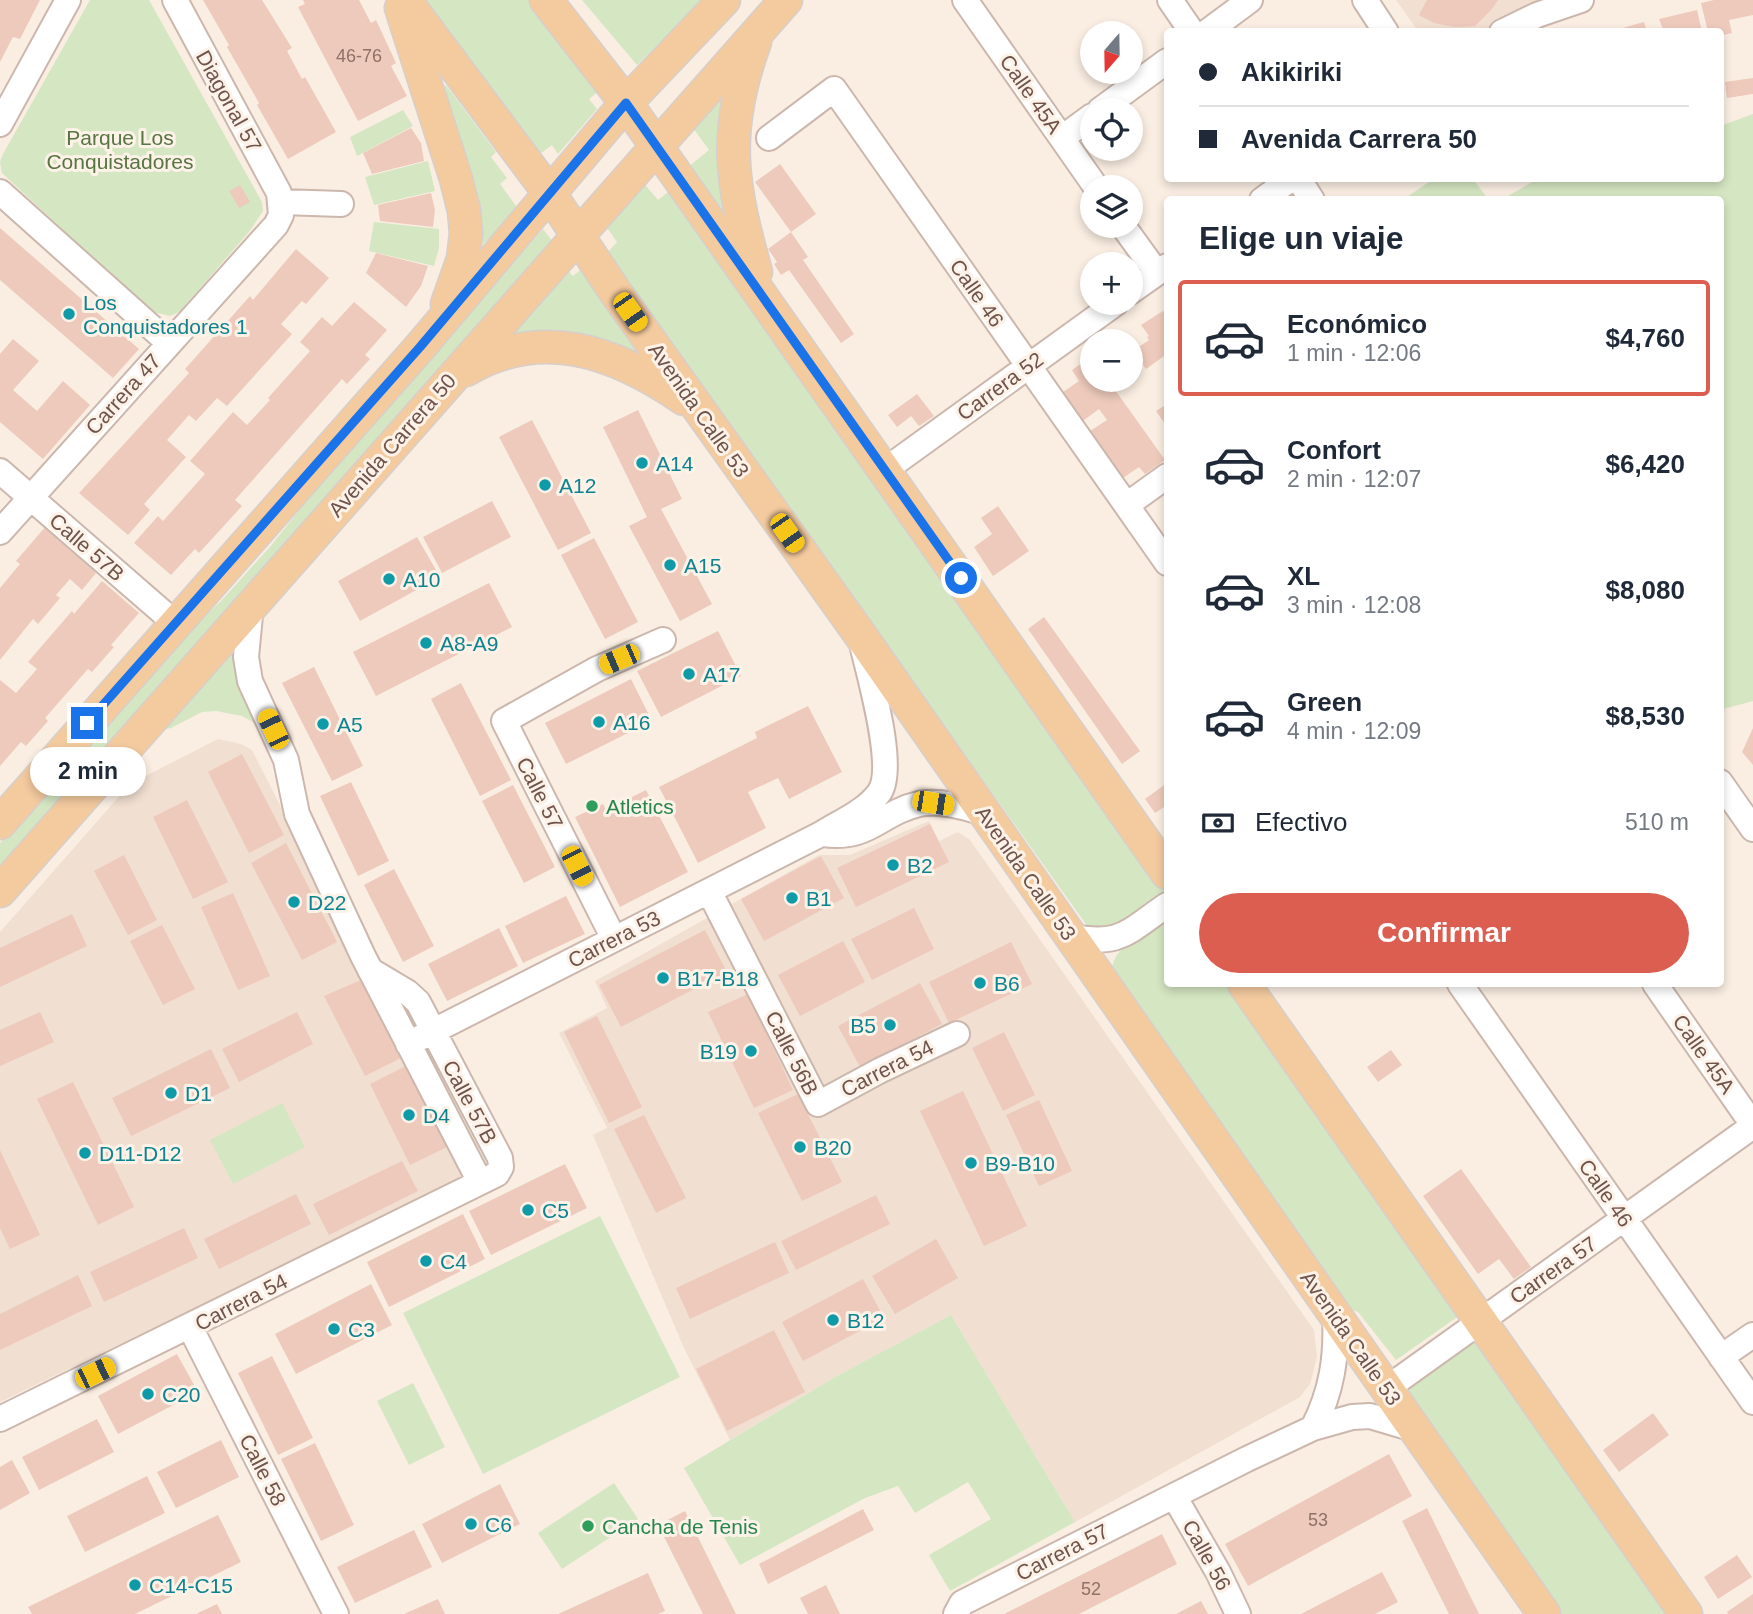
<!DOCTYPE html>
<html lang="es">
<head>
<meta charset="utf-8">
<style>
	body { margin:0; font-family:Helvetica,sans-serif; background:#f6f6f7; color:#1f2937; height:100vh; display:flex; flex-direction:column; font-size:26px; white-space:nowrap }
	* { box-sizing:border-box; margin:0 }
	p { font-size:23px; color:#747a83 }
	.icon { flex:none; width:38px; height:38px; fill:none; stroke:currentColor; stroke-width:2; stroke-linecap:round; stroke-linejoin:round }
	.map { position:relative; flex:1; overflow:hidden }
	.panel { position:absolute; left:1164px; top:196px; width:560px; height:791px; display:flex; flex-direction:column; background:#fff; border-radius:7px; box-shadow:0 4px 10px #0003 }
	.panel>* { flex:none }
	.guide { position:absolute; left:1164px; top:28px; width:560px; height:154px; border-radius:7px; box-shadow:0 4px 10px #0003; display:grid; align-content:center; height:154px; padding:0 35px; background:#fff }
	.needle { width:46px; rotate:200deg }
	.controls { position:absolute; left:1080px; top:21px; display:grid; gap:14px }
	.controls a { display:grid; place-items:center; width:63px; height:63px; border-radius:50%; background:#fff; box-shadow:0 4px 10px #0003; font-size:35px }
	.end { position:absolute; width:32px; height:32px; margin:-16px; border:9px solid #1a73e8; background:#fff; box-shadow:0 0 0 4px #fff }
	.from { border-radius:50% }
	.bubble { position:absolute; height:49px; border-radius:24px; background:#fff; box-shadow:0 4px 10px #0003; font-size:23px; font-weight:600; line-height:49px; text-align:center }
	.car { position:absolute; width:21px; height:42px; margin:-21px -10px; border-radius:9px; box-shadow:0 0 5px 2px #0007; background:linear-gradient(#f5c518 24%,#345 0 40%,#f5c518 0 76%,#345 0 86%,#f5c518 0) }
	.guide b { display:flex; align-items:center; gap:24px; height:66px; font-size:26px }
	.guide b+b { border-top:2px solid #e0e1e3 }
	.guide i { width:18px; height:18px; background:#1f2937 }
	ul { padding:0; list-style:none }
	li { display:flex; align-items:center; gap:21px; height:116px; margin:0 14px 10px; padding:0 21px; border:4px solid transparent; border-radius:7px }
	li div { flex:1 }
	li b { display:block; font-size:26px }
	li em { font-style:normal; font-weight:600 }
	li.on { border-color:#dc5e50 }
	li>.icon { width:63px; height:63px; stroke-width:1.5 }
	h2 { padding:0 35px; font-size:32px; line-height:84px }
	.pay { display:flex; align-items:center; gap:18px; height:77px; padding:0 35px; font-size:26px }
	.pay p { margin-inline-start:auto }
	.button { display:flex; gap:14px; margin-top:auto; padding:14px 35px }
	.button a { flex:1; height:80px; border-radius:42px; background:#dc5e50; color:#fff; font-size:28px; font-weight:600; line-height:80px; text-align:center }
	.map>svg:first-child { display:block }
	.residential { fill:#f1dfd1 }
	.green { fill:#d5e6c2 }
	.building { fill:#edcabc }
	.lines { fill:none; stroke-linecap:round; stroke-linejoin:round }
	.minor-casing { stroke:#ccb7ad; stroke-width:28 }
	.major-casing { stroke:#d7cfcd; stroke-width:35 }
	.minor { stroke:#fff; stroke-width:24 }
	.major { stroke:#f4ca9f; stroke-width:32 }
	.route { stroke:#1a73e8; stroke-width:9 }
	.culture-dot { fill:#0f9aa8; stroke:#fdf2e8; stroke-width:2.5 }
	.leisure-dot { fill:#2e9e5b; stroke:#fdf2e8; stroke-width:2.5 }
	.labels { text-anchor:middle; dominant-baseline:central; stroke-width:6; stroke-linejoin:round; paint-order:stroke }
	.number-label { font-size:18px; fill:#8f7167 }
	.street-label { font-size:21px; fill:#70534b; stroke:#fdf2e8 }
	.park-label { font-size:21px; fill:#587543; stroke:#fdf2e8 }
	.culture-label { font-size:21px; fill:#0d838f; stroke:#fdf2e8; text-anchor:start }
	.leisure-label { font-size:21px; fill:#27864d; stroke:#fdf2e8; text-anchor:start }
</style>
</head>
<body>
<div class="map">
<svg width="1753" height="1614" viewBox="0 0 1753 1614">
	<rect width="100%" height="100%" fill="#faeee2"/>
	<!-- residential -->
	<path class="residential" d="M1396 0H1562L1489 32 1418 31Z
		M218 739 241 744 252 750 468 1176 0 1402V932L130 784Z
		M929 821 939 841 958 832 970 840 1314 1330 1317 1357 1310 1384 1300 1397 1075 1522 951 1315 835 1377 730 1440 684 1348 593 1135 607 1128 559 1033 607 1008 595 981 819 855H850Z"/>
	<!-- green -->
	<path class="green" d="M90 0H149L262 202 263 211 249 232 179 312 170 316 150 311 2 173 0 162 3 154Z
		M422 0H533L600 90 589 99 597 109 558 154 552 145 540 154Z
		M582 0H703L637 65Z
		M446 85 496 152 491 157 507 178 500 184 519 210 481 246 468 168 443 87Z
		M727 85C717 136 717 168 727 218L687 168 709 150 690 124Z
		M403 110 413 126 357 156 350 137Z
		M1753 114V701L1720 710V200L1503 199 1537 179 1720 178V126Z
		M428 161 435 191 374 205 365 177Z
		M1435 178 1473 179 1488 199H1404Z
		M641 180 658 200 673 188 1167 894 1109 933 1093 934 606 254 617 242 603 222Z
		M374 222 439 229V248L434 266 369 251Z
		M543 229 553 242 0 869V843L178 641 221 601 269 548 352 444Z
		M560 263 573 276 586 265 671 381 485 346Z
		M238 638 264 728 242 716 216 711 202 712 171 728 156 731Z
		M1167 918V984H1232L1463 1313 1396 1360 1358 1312 1342 1307 1112 970C1113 945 1148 931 1167 918Z
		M282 1103 305 1147 233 1184 210 1140Z
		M600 1216 680 1377 483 1474 403 1313Z
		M951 1315 1075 1522 950 1591 929 1555 991 1519 968 1482 915 1513 898 1486 865 1498 740 1565 684 1468 835 1377Z
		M1480 1336 1674 1614H1555L1401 1394Z
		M413 1383 445 1447 409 1465 377 1401Z
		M614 1483 638 1519 562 1569 538 1533Z"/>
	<!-- building -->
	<path class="building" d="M0 0H40L20 39 13 37 0 62Z
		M203 0H262L292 48 287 51 302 79 305 77 336 132 288 159 257 105 259 103 227 47 229 45Z
		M303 0H359L371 23 376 20 396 63 391 66 407 96 358 121 298 7 305 4Z
		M1427 0H1498L1492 9 1475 26 1456 27 1434 23 1419 15Z
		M1714 0H1753V15L1729 20 1732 33 1720 36V32H1708L1701 3Z
		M1697 10 1702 32H1664L1659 19Z
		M1644 22 1647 32H1612V31Z
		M1753 78V94L1727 98 1725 82Z
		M411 128 421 143 424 161 372 174 363 153Z
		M780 164 816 214 791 232 755 182Z
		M240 185 250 202 239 208 229 191Z
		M431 193 435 210 433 227 380 221 378 205Z
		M0 228 139 349 113 378 0 280Z
		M791 232 808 257 803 260 854 334 841 343 789 270 781 275 774 264 777 262 768 249Z
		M296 249 329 278 306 304 302 301 281 324 292 334 227 406 217 398 196 421 189 415 167 440 186 457 144 504 150 510 128 535 79 493 189 373 185 369 250 296 253 300Z
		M376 253 428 266 421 286 406 307 366 273Z
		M354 302 387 330 365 355 370 359 347 384 342 379 235 500 242 506 199 553 195 549 171 575 134 543 158 516 163 521 205 474 190 461 233 412 247 425 270 400 268 398 310 351 300 342 322 317 332 326Z
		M1163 311 1167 317V354L1146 369 1133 351 1149 340 1147 337 1149 336 1141 325Z
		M13 339 39 361 13 390 37 411 63 381 90 405 43 459 0 422V354Z
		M1092 356V380H1108L1165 460 1145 474 1139 467 1120 480 1087 433 1107 420 1099 409 1080 423 1060 394 1079 381 1072 370Z
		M917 394 934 416 919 426 911 416 897 427 888 415Z
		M1167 404V427L1156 411Z
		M638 410 682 499 661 509 712 604 680 621 629 526 647 517 603 427Z
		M532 420 591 533 558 550 499 437Z
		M492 501 511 537 442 573 423 537Z
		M998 506 1029 551 993 576 974 547 992 534 981 518Z
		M46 526 86 561 84 562 96 573 82 590 70 579 56 595 60 598 38 624 33 619 0 660V588L20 564 16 561Z
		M417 537 440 577 360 621 338 581Z
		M594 538 638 622 605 639 561 555Z
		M102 581 139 613 111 645 114 647 92 672 88 669 45 718 48 721 26 746 21 742 0 766V680L16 693 37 669 28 662 72 611 74 614Z
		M489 583 512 627 376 696 353 652Z
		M1044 617 1140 751 1122 764 1028 629Z
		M718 631 741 676 661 717 637 671Z
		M314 667 363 766 332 781 282 683Z
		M631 679 652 721 566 764 545 723Z
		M461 683 511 780 480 796 431 699Z
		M808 706 842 772 789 799 778 778 748 792 766 828 698 863 659 787 757 738 755 732Z
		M1753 728V765L1742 752Z
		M242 754 284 835 249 853 208 772Z
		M351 782 389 861 358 876 320 796Z
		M1167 783V805L1155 813 1145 799Z
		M513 785 555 867 524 883 482 801Z
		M646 790 688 872 620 907 575 817 603 804 606 810Z
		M187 800 228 882 193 899 153 817Z
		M930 824 949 862 856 907 837 868Z
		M286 843 337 942 302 960 251 863Z
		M124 855 157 920 128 935 94 871Z
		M821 856 844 898 764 941 741 899Z
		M394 869 434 946 403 962 364 885Z
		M233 893 270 976 238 990 201 907Z
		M566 896 585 934 523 963 505 926Z
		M914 908 934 949 872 980 851 939Z
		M72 914 87 946 0 987V948Z
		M162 925 195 989 163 1005 130 941Z
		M499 928 518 966 447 1001 428 964Z
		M705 930 727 972 621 1027 599 985Z
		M843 941 865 982 800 1016 778 975Z
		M1011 942 1032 984 949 1023 929 982Z
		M363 979 403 1057 365 1076 324 996Z
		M920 983 942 1024 860 1067 838 1026Z
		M748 994 793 1090 754 1108 708 1012Z
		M40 1012 54 1042 0 1066V1030Z
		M297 1012 313 1044 239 1082 222 1049Z
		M597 1016 642 1107 609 1123 564 1032Z
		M1004 1032 1035 1095 1003 1111 972 1048Z
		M211 1049 230 1088 131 1136 112 1098Z
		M1391 1050 1402 1065 1378 1082 1367 1067Z
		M408 1065 449 1146 410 1165 370 1084Z
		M73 1082 134 1207 98 1225 37 1099Z
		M963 1091 1027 1226 984 1246 920 1111Z
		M798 1094 842 1182 802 1201 758 1113Z
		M1039 1100 1072 1171 1039 1186 1006 1115Z
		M644 1115 686 1198 656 1213 614 1129Z
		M0 1150 40 1235 10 1249 0 1228Z
		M402 1161 418 1191 329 1235 313 1204Z
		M565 1164 587 1208 491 1255 469 1211Z
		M1461 1169 1531 1267 1514 1279 1499 1259 1478 1274 1423 1196Z
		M296 1194 311 1224 219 1269 204 1239Z
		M876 1195 890 1224 796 1270 781 1241Z
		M463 1214 485 1259 389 1307 367 1262Z
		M184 1228 198 1258 104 1302 90 1272Z
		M936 1239 958 1278 895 1314 872 1276Z
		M775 1242 789 1273 690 1319 676 1288Z
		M78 1275 92 1306 0 1350V1314Z
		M863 1279 884 1318 803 1361 782 1322Z
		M371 1284 392 1325 296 1374 275 1334Z
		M774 1330 805 1392 727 1431 696 1369Z
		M177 1354 198 1392 118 1434 98 1396Z
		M272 1356 313 1438 278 1455 238 1373Z
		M1653 1413 1669 1435 1619 1472 1603 1450Z
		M97 1419 114 1452 39 1490 22 1457Z
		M221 1440 239 1477 176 1508 157 1472Z
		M315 1443 354 1525 321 1541 281 1459Z
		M1389 1454 1412 1496 1248 1586 1225 1544Z
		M12 1460 30 1493 0 1510V1467Z
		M147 1476 165 1513 85 1552 67 1516Z
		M500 1484 520 1524 442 1563 422 1524Z
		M1427 1508 1479 1614H1449L1402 1521Z
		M863 1509 874 1530 768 1584 759 1564Z
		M685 1511 736 1614H703L658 1525Z
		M218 1515 241 1562 135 1614H32L28 1607Z
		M414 1530 432 1567 355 1603 337 1567Z
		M1162 1534 1177 1564 1079 1614H1004Z
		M1737 1555 1752 1577 1718 1599 1704 1577Z
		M1382 1572 1398 1602 1375 1614H1301Z
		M648 1573 665 1611 658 1614H558Z
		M826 1585 840 1614H808L800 1598Z
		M1753 1594V1614H1728L1727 1612Z
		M438 1599 445 1614H404Z
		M1201 1601 1208 1614H1176Z
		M217 1604 222 1614H196Z"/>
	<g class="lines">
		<!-- minor casing -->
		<g class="minor-casing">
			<path id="minor" d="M965 0 1096 187
				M1170 0 1192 32
				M1365 0 1386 32
				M1207 32 1250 0
				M1502 32 1537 15 1581 0
				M1100 110 1167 61
				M0 124 68 0
				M769 138 834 89 1167 563
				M1062 138 1092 116
				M1298 178 1312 200
				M0 192 169 343
				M1262 200 1292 178
				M282 202 341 204
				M1123 226 1157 273
				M1130 292 1167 266
				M885 470 1116 303
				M0 471 175 623
				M1128 504 1167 476
				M0 532 276 225 281 215 279 193 175 0
				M251 605 246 657 250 681 286 760 297 814 363 956 480 1182
				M1720 782 1753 829
				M822 834C870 841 879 813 919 804 941 800 964 807 984 813
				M709 891 818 1104 881 1070 957 1034
				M1069 936C1121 947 1127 932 1167 905
				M614 939 504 721 597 669 663 640
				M1460 984 1753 1402
				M1655 984 1753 1125
				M408 1044 821 834C840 822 865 812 879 793 897 769 869 675 862 644
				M190 1327 336 1614
				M1721 1357 1753 1335
				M1386 1389 1753 1126
				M0 1419 497 1174 501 1167 500 1158 418 1002 407 992 370 970
				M1313 1428C1332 1391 1337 1357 1335 1316
				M1174 1496 1218 1572 1238 1614
				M956 1614 962 1603 1247 1459 1313 1428 1352 1417 1370 1416 1414 1429"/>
		</g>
		<!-- major casing -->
		<g class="major-casing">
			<path id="major" d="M405 0 550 194 616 293 861 636 1544 1614
				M546 0 626 103 1167 873
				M401 8 456 179 464 211 466 233 463 259 447 304
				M755 42C722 132 731 183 756 272
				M466 370C542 325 616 352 684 399
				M0 823 420 347 626 103 724 0
				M0 891 786 0
				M1244 984 1686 1614"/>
		</g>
		<!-- minor -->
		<use href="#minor" class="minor"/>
		<!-- major -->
		<use href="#major" class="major"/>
	</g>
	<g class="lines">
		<!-- route -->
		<path class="route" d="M87 723 420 347 626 103 961 578"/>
	</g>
	<!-- markers -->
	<g class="culture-dot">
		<circle cx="69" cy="314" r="7"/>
		<circle cx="642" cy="463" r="7"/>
		<circle cx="545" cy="485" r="7"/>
		<circle cx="670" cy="565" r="7"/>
		<circle cx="389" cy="579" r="7"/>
		<circle cx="426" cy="643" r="7"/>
		<circle cx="689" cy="674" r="7"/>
		<circle cx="599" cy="722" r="7"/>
		<circle cx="323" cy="724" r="7"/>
		<circle cx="893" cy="865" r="7"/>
		<circle cx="792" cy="898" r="7"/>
		<circle cx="294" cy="902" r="7"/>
		<circle cx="663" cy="978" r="7"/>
		<circle cx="980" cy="983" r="7"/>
		<circle cx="890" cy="1025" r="7"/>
		<circle cx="751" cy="1051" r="7"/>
		<circle cx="171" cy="1093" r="7"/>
		<circle cx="409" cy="1115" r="7"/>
		<circle cx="800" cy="1147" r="7"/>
		<circle cx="85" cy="1153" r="7"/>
		<circle cx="971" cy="1163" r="7"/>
		<circle cx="528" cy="1210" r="7"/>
		<circle cx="426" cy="1261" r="7"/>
		<circle cx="833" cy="1320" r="7"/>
		<circle cx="334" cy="1329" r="7"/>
		<circle cx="148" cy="1394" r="7"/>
		<circle cx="471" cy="1524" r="7"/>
		<circle cx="135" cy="1585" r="7"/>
	</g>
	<g class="leisure-dot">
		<circle cx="592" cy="806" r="7"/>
		<circle cx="588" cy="1526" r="7"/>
	</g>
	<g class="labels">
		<!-- number labels -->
		<g class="number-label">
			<text x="359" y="56">46-76</text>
			<text x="1318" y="1520">53</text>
			<text x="1091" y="1589">52</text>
		</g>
		<!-- street labels -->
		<g class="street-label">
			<text transform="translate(1031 94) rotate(55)">Calle 45A</text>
			<text transform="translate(229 101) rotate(61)">Diagonal 57</text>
			<text transform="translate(977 293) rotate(55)">Calle 46</text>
			<text transform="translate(1000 386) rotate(-36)">Carrera 52</text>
			<text transform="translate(123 394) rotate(-48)">Carrera 47</text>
			<text transform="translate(699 410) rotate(55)">Avenida Calle 53</text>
			<text transform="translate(392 445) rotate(-49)">Avenida Carrera 50</text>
			<text transform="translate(87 547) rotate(41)">Calle 57B</text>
			<text transform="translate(540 793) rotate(63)">Calle 57</text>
			<text transform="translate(1026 873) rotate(55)">Avenida Calle 53</text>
			<text transform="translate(614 939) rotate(-27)">Carrera 53</text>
			<text transform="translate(792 1053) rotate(63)">Calle 56B</text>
			<text transform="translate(1704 1054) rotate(55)">Calle 45A</text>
			<text transform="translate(887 1068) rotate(-27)">Carrera 54</text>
			<text transform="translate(470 1102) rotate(62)">Calle 57B</text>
			<text transform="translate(1606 1193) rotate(55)">Calle 46</text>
			<text transform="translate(1553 1270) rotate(-35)">Carrera 57</text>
			<text transform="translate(241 1302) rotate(-27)">Carrera 54</text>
			<text transform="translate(1351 1338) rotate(55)">Avenida Calle 53</text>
			<text transform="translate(263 1470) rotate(63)">Calle 58</text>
			<text transform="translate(1062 1552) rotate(-27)">Carrera 57</text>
			<text transform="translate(1207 1555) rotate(61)">Calle 56</text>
		</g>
		<!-- park labels -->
		<g class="park-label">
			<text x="120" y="137">Parque Los<tspan x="120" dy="24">Conquistadores</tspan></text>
		</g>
		<!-- culture labels -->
		<g class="culture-label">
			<text x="83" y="302">Los<tspan x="83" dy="24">Conquistadores 1</tspan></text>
			<text x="656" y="463">A14</text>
			<text x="559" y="485">A12</text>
			<text x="684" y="565">A15</text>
			<text x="403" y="579">A10</text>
			<text x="440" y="643">A8-A9</text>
			<text x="703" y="674">A17</text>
			<text x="613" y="722">A16</text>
			<text x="337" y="724">A5</text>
			<text x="907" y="865">B2</text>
			<text x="806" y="898">B1</text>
			<text x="308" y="902">D22</text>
			<text x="677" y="978">B17-B18</text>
			<text x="994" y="983">B6</text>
			<text x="876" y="1025" text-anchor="end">B5</text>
			<text x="737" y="1051" text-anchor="end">B19</text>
			<text x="185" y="1093">D1</text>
			<text x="423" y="1115">D4</text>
			<text x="814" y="1147">B20</text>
			<text x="99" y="1153">D11-D12</text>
			<text x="985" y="1163">B9-B10</text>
			<text x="542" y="1210">C5</text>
			<text x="440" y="1261">C4</text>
			<text x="847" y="1320">B12</text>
			<text x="348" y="1329">C3</text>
			<text x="162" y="1394">C20</text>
			<text x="485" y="1524">C6</text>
			<text x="149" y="1585">C14-C15</text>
		</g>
		<!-- leisure labels -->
		<g class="leisure-label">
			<text x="606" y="806">Atletics</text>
			<text x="602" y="1526">Cancha de Tenis</text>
		</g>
	</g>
</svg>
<div class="controls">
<a><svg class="needle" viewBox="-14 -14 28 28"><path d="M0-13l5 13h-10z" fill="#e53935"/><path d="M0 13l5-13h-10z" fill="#747a83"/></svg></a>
<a><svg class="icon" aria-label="locate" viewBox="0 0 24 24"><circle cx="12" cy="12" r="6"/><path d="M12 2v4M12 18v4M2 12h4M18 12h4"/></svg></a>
<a><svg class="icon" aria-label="layers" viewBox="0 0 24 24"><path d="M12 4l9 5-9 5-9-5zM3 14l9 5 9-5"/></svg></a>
<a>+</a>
<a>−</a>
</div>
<i class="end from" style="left:961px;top:578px"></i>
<i class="end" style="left:87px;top:723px"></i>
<div class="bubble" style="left:30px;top:747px;width:116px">2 min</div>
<i class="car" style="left:630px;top:312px;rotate:145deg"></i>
<i class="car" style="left:787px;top:533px;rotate:145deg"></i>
<i class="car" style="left:619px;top:659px;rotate:247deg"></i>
<i class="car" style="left:273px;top:729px;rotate:335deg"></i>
<i class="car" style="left:933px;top:803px;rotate:99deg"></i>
<i class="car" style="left:577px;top:866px;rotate:153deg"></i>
<i class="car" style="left:95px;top:1373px;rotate:64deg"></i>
<div class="guide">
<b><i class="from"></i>Akikiriki</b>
<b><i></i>Avenida Carrera 50</b>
</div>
<section class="panel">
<h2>Elige un viaje</h2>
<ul>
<li class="on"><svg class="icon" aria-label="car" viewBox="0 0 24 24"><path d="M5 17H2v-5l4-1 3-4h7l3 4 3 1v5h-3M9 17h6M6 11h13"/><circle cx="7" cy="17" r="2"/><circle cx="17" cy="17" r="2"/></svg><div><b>Económico</b><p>1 min · 12:06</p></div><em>$4,760</em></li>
<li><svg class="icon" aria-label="car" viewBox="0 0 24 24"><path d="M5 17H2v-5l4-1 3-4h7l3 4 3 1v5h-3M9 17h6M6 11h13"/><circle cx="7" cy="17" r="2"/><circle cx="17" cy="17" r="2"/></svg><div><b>Confort</b><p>2 min · 12:07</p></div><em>$6,420</em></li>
<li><svg class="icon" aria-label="car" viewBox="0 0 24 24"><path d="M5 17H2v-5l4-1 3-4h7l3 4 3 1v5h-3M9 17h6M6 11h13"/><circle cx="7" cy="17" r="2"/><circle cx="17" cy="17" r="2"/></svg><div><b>XL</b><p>3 min · 12:08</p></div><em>$8,080</em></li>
<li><svg class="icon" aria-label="car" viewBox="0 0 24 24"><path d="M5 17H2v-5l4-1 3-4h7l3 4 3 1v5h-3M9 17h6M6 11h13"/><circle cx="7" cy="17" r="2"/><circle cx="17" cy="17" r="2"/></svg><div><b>Green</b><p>4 min · 12:09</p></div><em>$8,530</em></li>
</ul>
<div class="pay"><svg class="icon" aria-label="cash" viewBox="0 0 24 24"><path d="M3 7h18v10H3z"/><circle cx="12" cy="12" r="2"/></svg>Efectivo<p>510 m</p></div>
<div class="button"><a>Confirmar</a></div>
</section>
</div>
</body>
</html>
